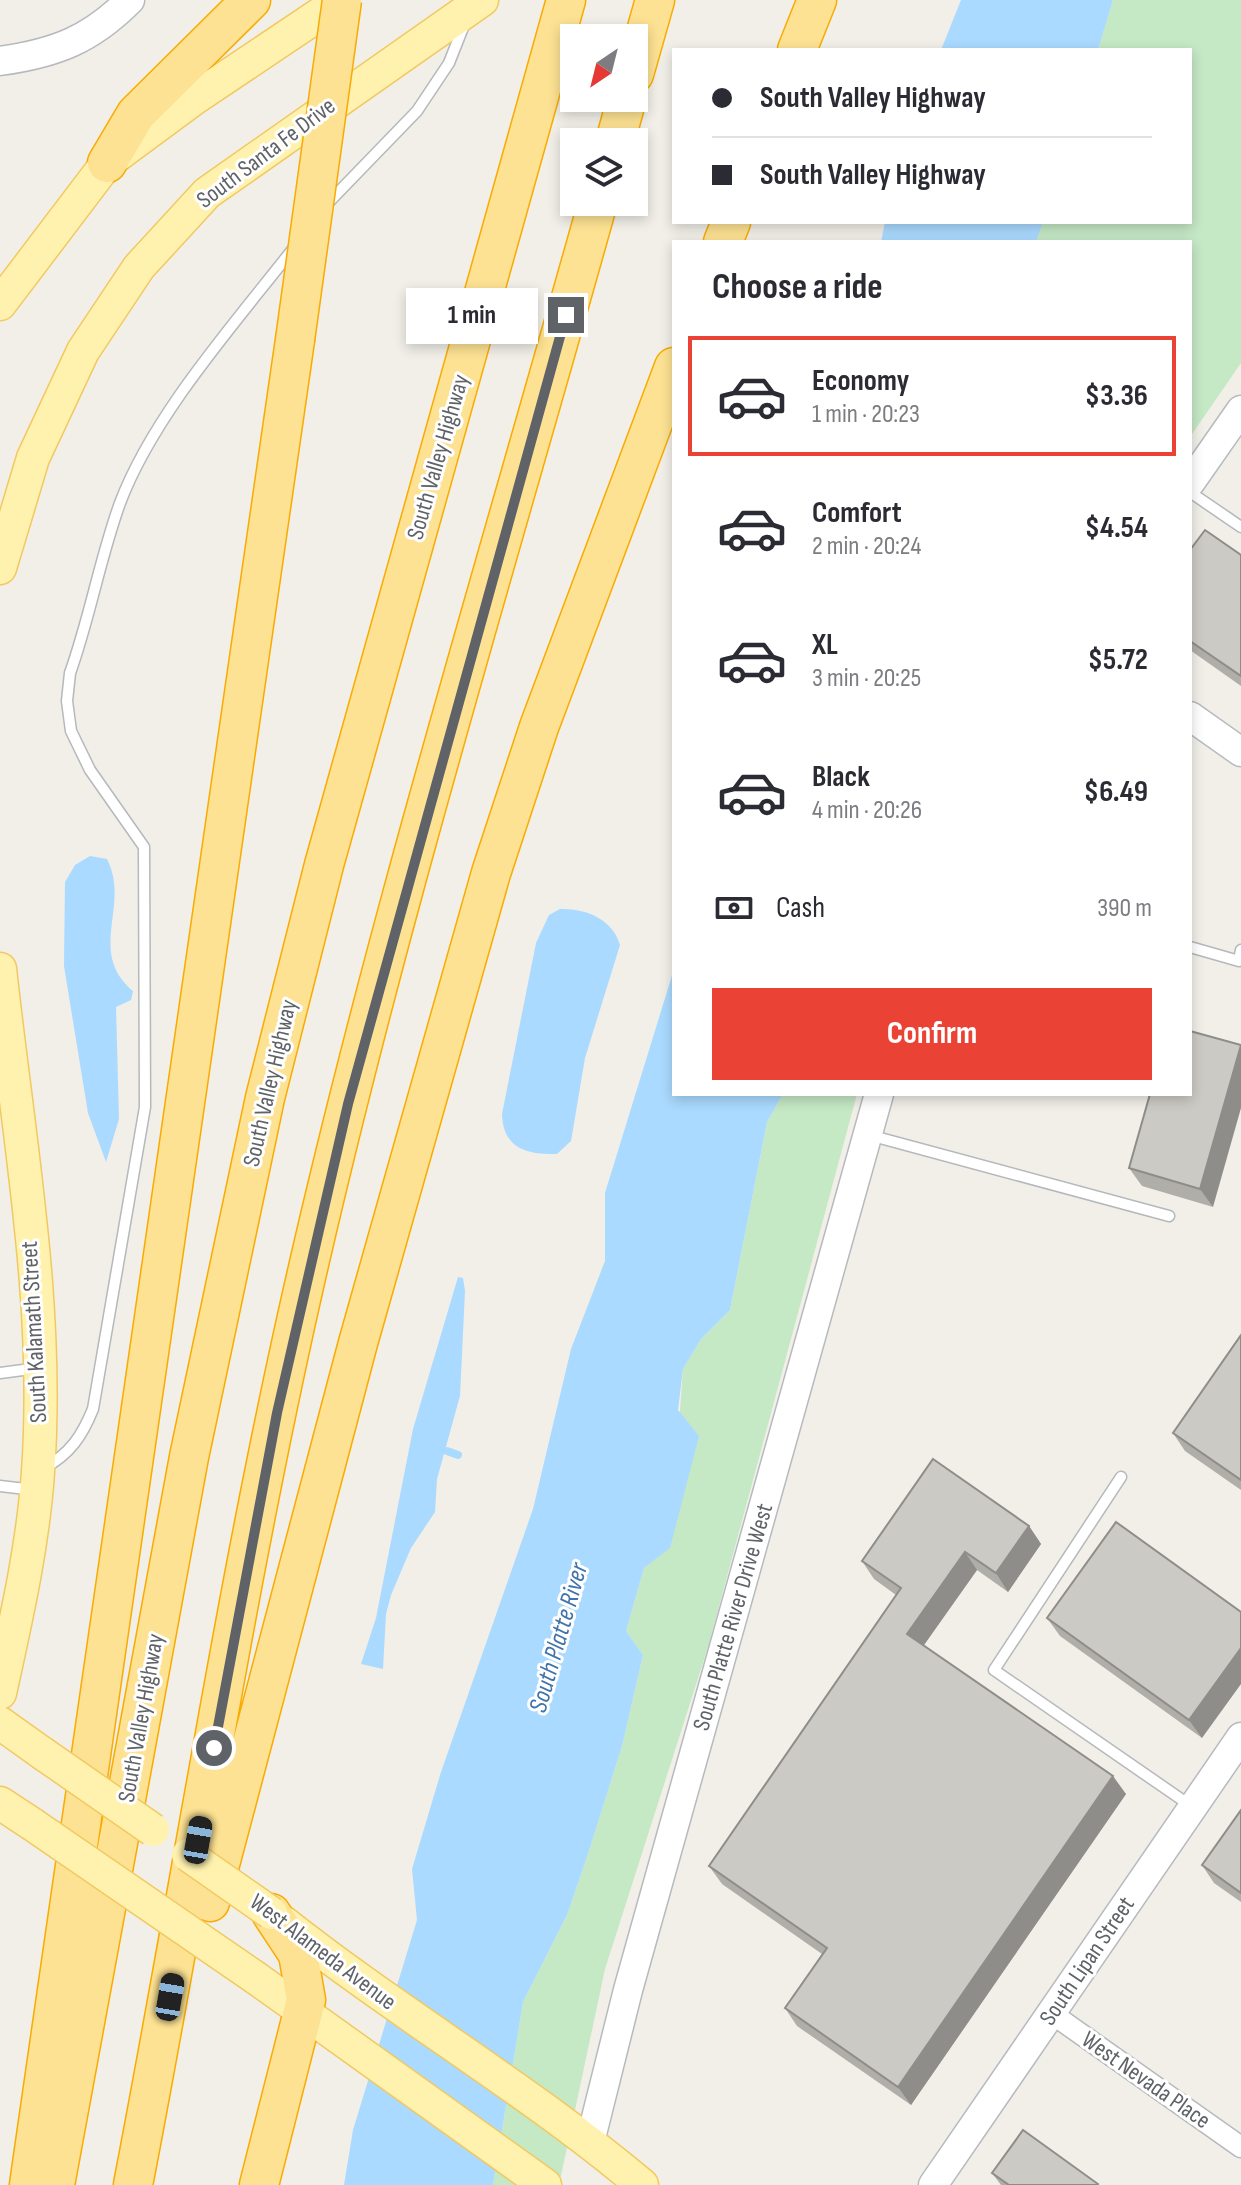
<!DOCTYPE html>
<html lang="en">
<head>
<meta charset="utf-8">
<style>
	body { margin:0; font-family:"Sofia Sans Condensed",sans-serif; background:#f7f7f7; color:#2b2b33; height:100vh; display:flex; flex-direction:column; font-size:30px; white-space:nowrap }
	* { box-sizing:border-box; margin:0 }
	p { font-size:26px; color:#7c7c81 }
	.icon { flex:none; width:44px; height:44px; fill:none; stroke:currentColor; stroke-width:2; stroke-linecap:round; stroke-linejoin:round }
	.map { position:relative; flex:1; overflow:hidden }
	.details { position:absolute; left:672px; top:240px; width:520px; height:856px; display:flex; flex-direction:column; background:#fff; border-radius:0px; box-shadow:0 4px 12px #0003 }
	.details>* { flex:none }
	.hud { position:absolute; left:672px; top:48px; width:520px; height:176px; border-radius:0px; box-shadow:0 4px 12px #0003; display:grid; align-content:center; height:176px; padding:0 40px; background:#fff }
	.needle { width:52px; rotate:215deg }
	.tools { position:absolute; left:560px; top:24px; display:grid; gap:16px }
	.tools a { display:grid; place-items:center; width:88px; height:88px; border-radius:0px; background:#fff; box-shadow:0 4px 12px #0003; font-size:40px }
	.end { position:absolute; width:36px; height:36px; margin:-18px; border:10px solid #5f6368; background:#fff; box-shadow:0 0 0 4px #fff }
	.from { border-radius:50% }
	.bubble { position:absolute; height:56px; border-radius:0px; background:#fff; box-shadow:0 4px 12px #0003; font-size:26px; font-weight:700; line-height:56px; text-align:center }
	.car { position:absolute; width:24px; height:48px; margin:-24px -12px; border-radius:10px; box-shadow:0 0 6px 2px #0007; background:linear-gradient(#222 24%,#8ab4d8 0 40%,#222 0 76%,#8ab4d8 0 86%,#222 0) }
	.hud b { display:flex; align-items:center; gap:28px; height:76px; font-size:30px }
	.hud b+b { border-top:2px solid #e1e1e2 }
	.hud i { width:20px; height:20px; background:#2b2b33 }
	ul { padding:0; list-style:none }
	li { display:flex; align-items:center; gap:24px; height:120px; margin:0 16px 12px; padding:0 24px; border:4px solid transparent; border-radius:0px }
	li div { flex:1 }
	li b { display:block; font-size:30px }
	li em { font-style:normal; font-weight:700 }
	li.current { border-color:#ea4335 }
	li>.icon { width:72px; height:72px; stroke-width:1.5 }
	h2 { padding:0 40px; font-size:36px; line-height:96px }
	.pay { display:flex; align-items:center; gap:20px; height:88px; padding:0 40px; font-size:30px }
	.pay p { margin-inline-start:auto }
	.cta { display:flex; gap:16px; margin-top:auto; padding:16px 40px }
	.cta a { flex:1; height:92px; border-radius:0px; background:#ea4335; color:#fff; font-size:32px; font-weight:700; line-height:92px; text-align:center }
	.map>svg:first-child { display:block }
	.green { fill:#c5e8c5 }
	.water { fill:#aadaff }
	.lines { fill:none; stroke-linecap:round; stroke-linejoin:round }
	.stream { stroke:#aadaff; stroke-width:8 }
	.lane-casing { stroke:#b5b8bc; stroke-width:13 }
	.street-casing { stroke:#b5b8bc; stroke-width:23 }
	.secondary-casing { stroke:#b6babf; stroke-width:31 }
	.primary-casing { stroke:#f2c960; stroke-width:35 }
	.highway-casing { stroke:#f9ab00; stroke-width:41 }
	.lane { stroke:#fff; stroke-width:10 }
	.street { stroke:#fff; stroke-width:20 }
	.secondary { stroke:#fff; stroke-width:28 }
	.primary { stroke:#fff2af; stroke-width:32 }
	.highway { stroke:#fde293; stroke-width:38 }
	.primary-bridge-casing { stroke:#f2c960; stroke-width:35; stroke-linecap:butt }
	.highway-bridge-casing { stroke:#f9ab00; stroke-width:41; stroke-linecap:butt }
	.primary-bridge { stroke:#fff2af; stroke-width:32 }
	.highway-bridge { stroke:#fde293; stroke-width:38 }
	.wall { fill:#afaea9 }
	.shaded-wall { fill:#8f8d8a }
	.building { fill:#cccac5; stroke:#8f8d8a; stroke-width:2 }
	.route { stroke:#5f6368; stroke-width:10 }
	.labels { text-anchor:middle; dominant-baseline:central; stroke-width:6; stroke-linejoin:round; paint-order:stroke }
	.street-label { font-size:24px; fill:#5f6368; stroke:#fff }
	.water-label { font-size:26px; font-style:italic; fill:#4174aa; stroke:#fff }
</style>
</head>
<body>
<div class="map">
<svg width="1241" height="2185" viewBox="0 0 1241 2185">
	<rect width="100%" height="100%" fill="#f1efe8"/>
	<!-- green -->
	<path class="green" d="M1113 0H1241V363L1190 437V242H1036L1043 222H1190V50H1098Z
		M783 1094H857L708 1647 605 1969 559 2185H493L523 2002 567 1915 588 1854 622 1746 643 1655 626 1631 644 1568 670 1547 683 1369 701 1339 730 1310 767 1122Z"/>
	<!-- water -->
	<path class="water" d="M961 0H1113L1098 50H941Z
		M885 222H1043L1036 242H881Z
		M90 856 107 859C131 906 86 951 133 991L131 1000 116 1007 119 1119 106 1162 88 1113 64 966 65 882 75 865Z
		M560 909C585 908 613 919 620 945L585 1058 571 1141 557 1154C526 1155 503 1148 502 1114L536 943 549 915Z
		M674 969V1094H783L767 1122 730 1310 701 1339 683 1369 678 1410 699 1436 670 1548 644 1568 626 1631 643 1655 622 1746 588 1854 567 1915 523 2002 493 2185H344L353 2130 417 1920 412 1869 441 1772 533 1509 571 1349 605 1261V1193Z
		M458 1277 463 1278 465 1291 460 1396 437 1479 435 1512 411 1548 391 1595 386 1614 383 1669 361 1664 376 1618 413 1429Z"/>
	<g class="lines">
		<!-- stream -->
		<path class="stream" d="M447 1451 458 1455"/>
		<!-- lane casing -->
		<g class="lane-casing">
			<path id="lane" d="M327 204 417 111 449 63 464 25
				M1190 492 1241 527
				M1190 947 1239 961 1241 950
				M869 1135 1169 1216
				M0 1373 38 1368
				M44 1468C70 1454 82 1436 93 1409L145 1107 144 847 90 770 71 731 67 701 70 673C90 617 100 558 120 503 154 413 237 321 296 245
				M1121 1477 994 1670 1191 1806
				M0 1486 34 1490"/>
		</g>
		<!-- street casing -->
		<g class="street-casing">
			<path id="street" d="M1051 2013 1241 2147"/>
		</g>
		<!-- secondary casing -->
		<g class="secondary-casing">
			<path id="secondary" d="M0 61C56 53 90 40 130 0
				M1190 483 1241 410
				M1190 716 1241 752
				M590 2142 628 1990 879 1094
				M933 2185 1241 1737"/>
		</g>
		<!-- primary casing -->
		<g class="primary-casing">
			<path id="primary" d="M0 304 107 163 195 98 341 0
				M0 568 33 458 83 351 139 267 207 193 482 0
				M0 969C18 1135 50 1304 38 1472 33 1546 16 1620 0 1693
				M0 1723 42 1753
				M0 1803 32 1824
				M283 1922C399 2014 528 2089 642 2185
				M256 1978 545 2185"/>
		</g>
		<!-- highway casing -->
		<g class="highway-casing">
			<path id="highway" d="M797 50 817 0
				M634 74 655 0
				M615 142 627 98
				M107 163 136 114 251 0
				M723 242 731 222
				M210 1902 358 1343 491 873 539 727 674 367
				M29 2185 295 340
				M55 2185 189 1457 265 1098 324 865 566 0
				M133 2185C190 1890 235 1592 301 1299 384 930 496 567 598 202
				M259 2185 306 2000 298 1954 271 1913"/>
		</g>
		<!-- lane -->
		<use href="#lane" class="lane"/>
		<!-- street -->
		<use href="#street" class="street"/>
		<!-- secondary -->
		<use href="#secondary" class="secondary"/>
		<!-- primary -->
		<use href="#primary" class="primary"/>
		<!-- highway -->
		<use href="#highway" class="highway"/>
		<!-- primary-bridge casing -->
		<g class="primary-bridge-casing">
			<path id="primary-bridge" d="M42 1753 153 1830
				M32 1824 256 1978
				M188 1855 271 1913"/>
		</g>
		<!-- highway-bridge casing -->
		<g class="highway-bridge-casing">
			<path id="highway-bridge" d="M295 340 342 0"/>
		</g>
		<!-- primary-bridge -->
		<use href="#primary-bridge" class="primary-bridge"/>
		<!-- highway-bridge -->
		<use href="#highway-bridge" class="highway-bridge"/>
	</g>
	<!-- wall -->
	<path class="wall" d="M1190 550 1241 555V686L1190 650Z
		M1150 1094 1213 1207 1142 1186 1129 1168Z
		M1241 1335V1490L1185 1451 1173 1433Z
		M1029 1526 1041 1544 1008 1592 977 1570 924 1645 1126 1794 911 2105 797 2026 785 2008 822 1954 722 1884 709 1866 896 1595 874 1579 862 1561Z
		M1241 1612 1202 1738 1060 1636 1047 1618Z
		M1241 1810V1902L1214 1883 1202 1865Z
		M992 2173 1099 2185H1001Z"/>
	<!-- shaded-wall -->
	<path class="shaded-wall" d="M1241 1046V1108L1213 1207 1200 1189Z
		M1029 1526 1041 1544 1008 1592 996 1573Z
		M965 1552 977 1570 919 1652 907 1634Z
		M1241 1648V1684L1202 1738 1189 1720Z
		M1113 1776 1126 1794 911 2105 898 2087Z"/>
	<!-- building -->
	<path class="building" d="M1205 530 1241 555V676L1190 641V550Z
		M1190 1031 1241 1045 1200 1189 1129 1168 1150 1094H1190Z
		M1241 1335V1480L1173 1433Z
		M933 1459 1029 1526 996 1573 965 1552 907 1634 1113 1776 898 2087 785 2008 827 1948 709 1866 901 1588 862 1561Z
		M1116 1522 1241 1612V1648L1189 1720 1047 1618Z
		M1241 1810V1893L1202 1865Z
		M1023 2130 1098 2184 1097 2185H1009L992 2173Z"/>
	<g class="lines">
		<!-- route -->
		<path class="route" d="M214 1748 277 1413 348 1104 566 315"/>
	</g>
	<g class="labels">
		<!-- street labels -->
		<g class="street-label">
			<text transform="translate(266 153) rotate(-37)">South Santa Fe Drive</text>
			<text transform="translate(438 457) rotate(-74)">South Valley Highway</text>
			<text transform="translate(270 1083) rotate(-77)">South Valley Highway</text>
			<text transform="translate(34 1332) rotate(-93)">South Kalamath Street</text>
			<text transform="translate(733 1617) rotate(-74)">South Platte River Drive West</text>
			<text transform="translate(141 1718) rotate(-80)">South Valley Highway</text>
			<text transform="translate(323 1952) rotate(37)">West Alameda Avenue</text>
			<text transform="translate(1087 1961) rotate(-56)">South Lipan Street</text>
			<text transform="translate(1146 2080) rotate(35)">West Nevada Place</text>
		</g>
		<!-- water labels -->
		<g class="water-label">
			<text transform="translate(559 1638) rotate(-74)">South Platte River</text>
		</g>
	</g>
</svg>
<div class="tools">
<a><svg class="needle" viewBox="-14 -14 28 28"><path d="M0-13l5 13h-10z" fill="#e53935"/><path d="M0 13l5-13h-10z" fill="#7c7c81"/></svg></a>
<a><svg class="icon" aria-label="layers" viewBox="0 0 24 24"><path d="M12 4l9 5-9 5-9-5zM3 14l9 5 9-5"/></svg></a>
</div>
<i class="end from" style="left:214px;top:1748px"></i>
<i class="end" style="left:566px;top:315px"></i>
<div class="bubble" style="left:406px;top:288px;width:132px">1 min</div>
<i class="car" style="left:198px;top:1840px;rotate:10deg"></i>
<i class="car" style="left:170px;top:1997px;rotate:10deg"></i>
<div class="hud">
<b><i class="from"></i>South Valley Highway</b>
<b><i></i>South Valley Highway</b>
</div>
<section class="details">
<h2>Choose a ride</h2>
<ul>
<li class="current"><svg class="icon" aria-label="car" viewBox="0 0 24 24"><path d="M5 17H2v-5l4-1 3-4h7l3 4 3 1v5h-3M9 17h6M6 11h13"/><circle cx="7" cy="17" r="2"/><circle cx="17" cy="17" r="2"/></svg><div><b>Economy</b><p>1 min · 20:23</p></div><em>$3.36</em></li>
<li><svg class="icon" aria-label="car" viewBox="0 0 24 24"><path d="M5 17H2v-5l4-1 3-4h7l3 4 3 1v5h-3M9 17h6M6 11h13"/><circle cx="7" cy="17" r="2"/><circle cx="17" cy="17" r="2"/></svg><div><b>Comfort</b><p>2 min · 20:24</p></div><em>$4.54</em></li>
<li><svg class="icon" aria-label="car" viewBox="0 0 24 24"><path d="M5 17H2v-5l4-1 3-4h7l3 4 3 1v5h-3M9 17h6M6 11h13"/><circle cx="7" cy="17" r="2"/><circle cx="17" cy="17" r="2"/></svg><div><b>XL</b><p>3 min · 20:25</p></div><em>$5.72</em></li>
<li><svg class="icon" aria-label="car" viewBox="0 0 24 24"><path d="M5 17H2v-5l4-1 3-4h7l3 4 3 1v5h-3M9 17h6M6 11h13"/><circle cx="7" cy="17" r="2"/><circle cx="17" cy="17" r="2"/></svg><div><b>Black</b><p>4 min · 20:26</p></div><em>$6.49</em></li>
</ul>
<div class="pay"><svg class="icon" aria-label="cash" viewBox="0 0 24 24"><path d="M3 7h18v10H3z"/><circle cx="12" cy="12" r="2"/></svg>Cash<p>390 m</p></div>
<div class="cta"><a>Confirm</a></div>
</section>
</div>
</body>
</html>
